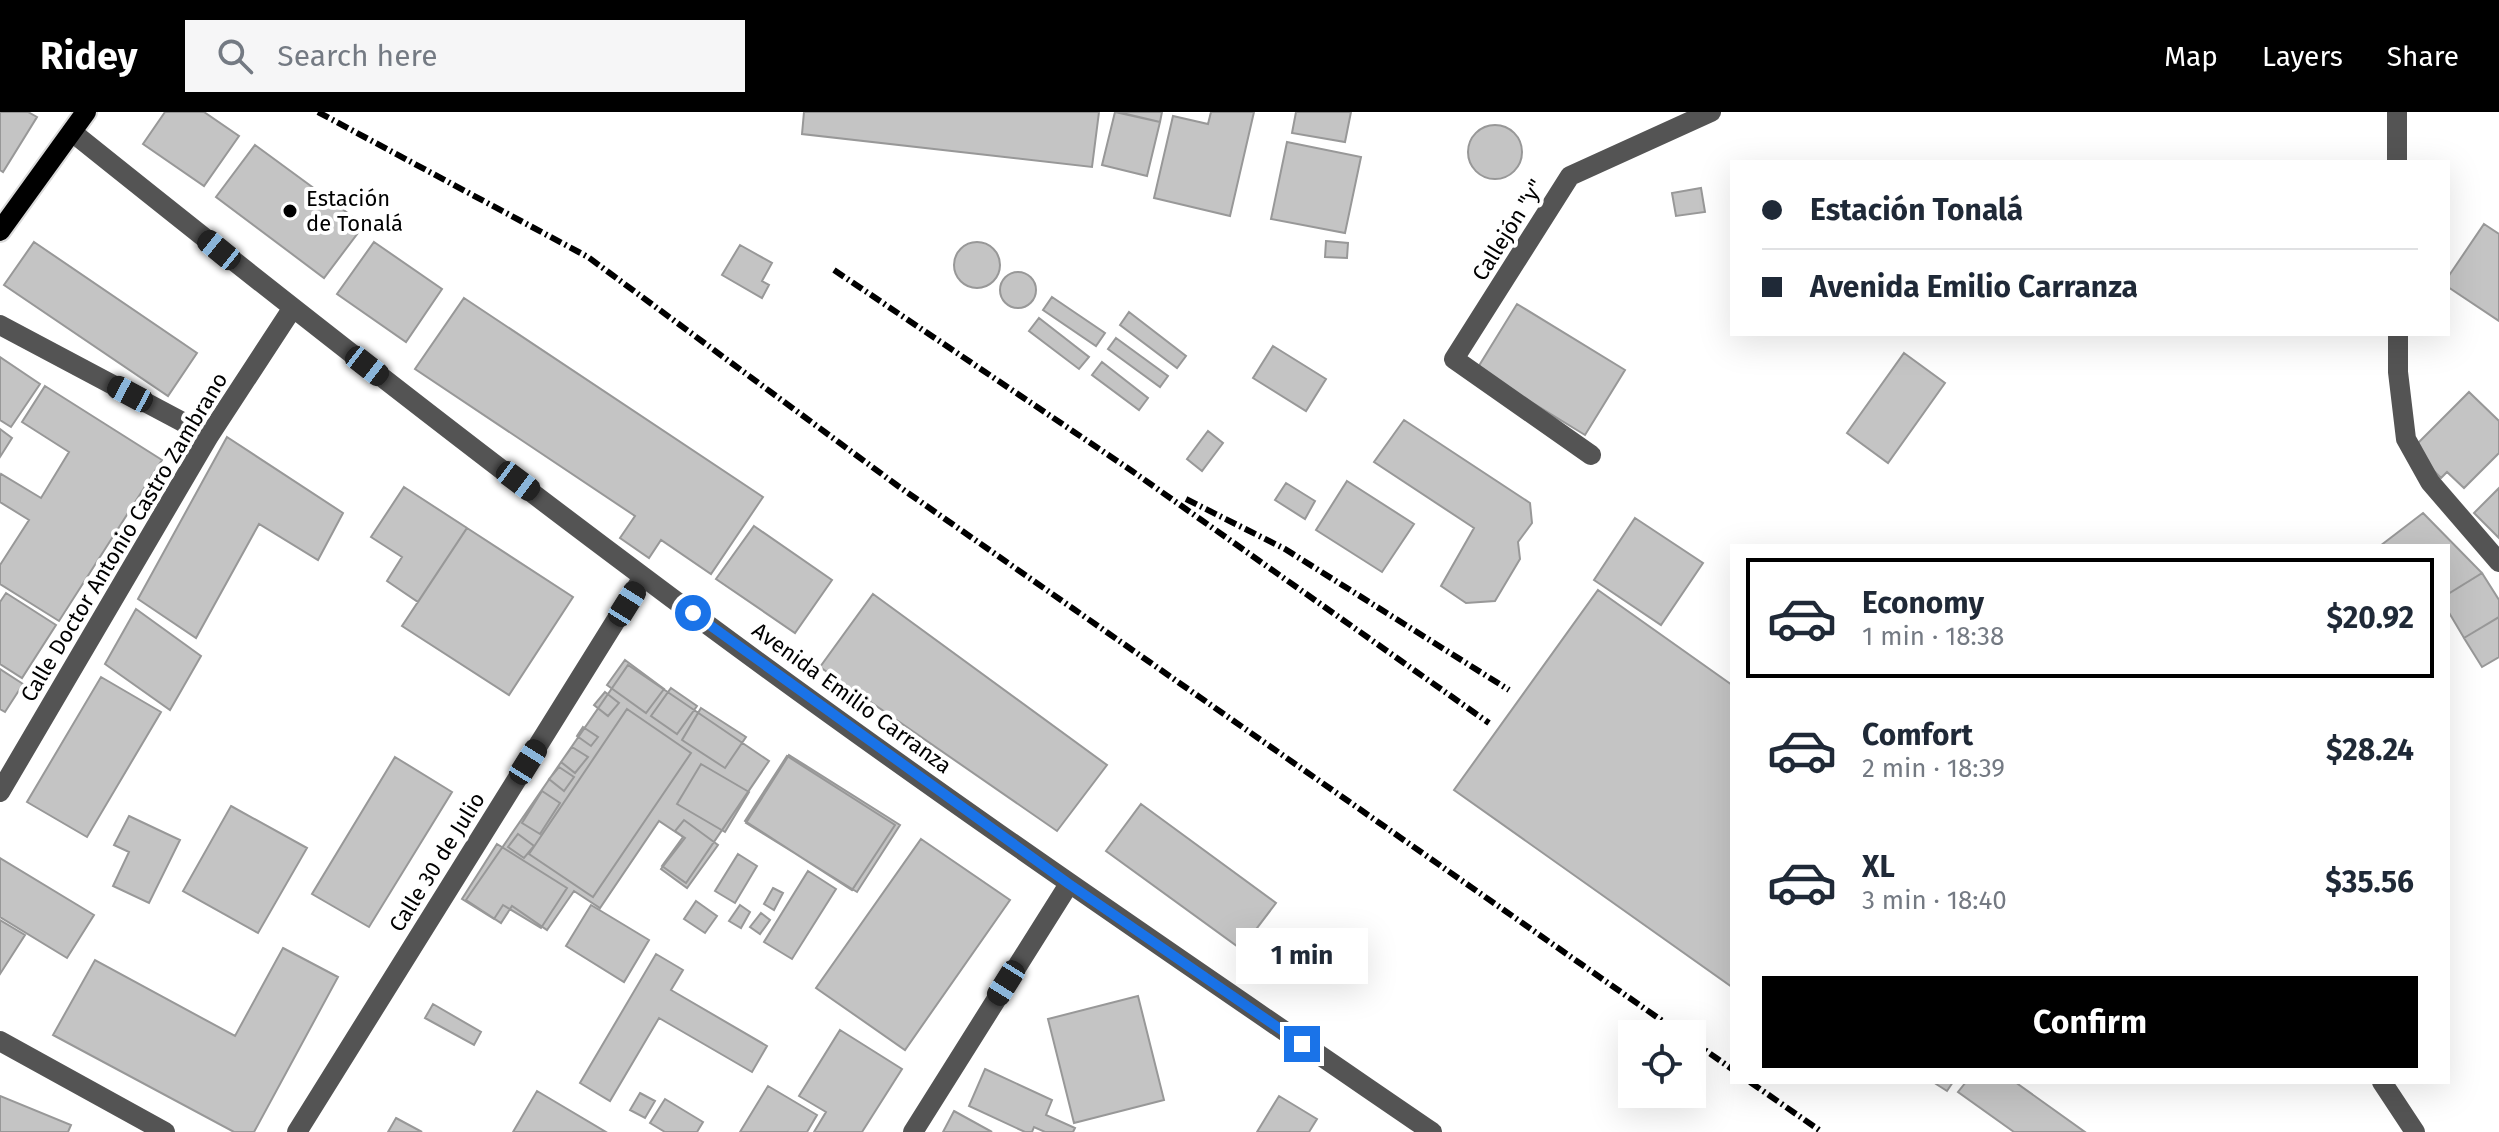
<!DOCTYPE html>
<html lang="en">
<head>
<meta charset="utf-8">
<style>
	body { margin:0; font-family:"Fira Sans",sans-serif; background:#f6f6f7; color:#1f2937; height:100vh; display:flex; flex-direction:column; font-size:30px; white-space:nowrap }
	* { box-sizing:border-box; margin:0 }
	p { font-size:26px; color:#747a83 }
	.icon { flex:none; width:44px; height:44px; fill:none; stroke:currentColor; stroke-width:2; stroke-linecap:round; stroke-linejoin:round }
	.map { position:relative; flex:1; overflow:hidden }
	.side { position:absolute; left:1730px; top:432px; width:720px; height:540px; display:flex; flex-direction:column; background:#fff; border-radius:0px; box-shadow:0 8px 32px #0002 }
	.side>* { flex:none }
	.banner { position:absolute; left:1730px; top:48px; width:720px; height:176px; border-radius:0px; box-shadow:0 8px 32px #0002; display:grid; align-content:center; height:176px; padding:0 32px; background:#fff }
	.buttons { position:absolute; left:1618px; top:908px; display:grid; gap:16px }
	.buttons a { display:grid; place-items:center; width:88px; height:88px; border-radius:0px; background:#fff; box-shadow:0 8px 32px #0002; font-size:40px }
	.end { position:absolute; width:36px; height:36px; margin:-18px; border:10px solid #1a73e8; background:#fff; box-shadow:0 0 0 4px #fff }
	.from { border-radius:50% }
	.bubble { position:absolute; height:56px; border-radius:0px; background:#fff; box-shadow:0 8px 32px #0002; font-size:26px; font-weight:700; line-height:56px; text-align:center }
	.car { position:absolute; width:24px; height:48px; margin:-24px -12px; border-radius:10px; box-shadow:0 0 6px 2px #0007; background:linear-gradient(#222 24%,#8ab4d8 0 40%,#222 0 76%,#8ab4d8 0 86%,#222 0) }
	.banner b { display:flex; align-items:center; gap:28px; height:76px; font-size:30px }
	.banner b+b { border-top:2px solid #e0e1e3 }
	.banner i { width:20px; height:20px; background:#1f2937 }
	ul { padding:14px 0 0; list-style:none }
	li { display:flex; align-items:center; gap:24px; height:120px; margin:0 16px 12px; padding:0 16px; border:4px solid transparent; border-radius:0px }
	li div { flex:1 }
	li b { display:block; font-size:30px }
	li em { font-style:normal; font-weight:700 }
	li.selected { border-color:#000 }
	li>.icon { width:72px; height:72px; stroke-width:1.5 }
	.button { display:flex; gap:16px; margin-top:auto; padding:16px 32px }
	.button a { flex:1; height:92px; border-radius:0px; background:#000; color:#fff; font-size:32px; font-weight:700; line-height:92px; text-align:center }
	header { display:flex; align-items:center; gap:48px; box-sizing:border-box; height:112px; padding:0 40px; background:#000; color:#fff }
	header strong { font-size:38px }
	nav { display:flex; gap:44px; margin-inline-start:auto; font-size:28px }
	.search { width:560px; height:72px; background:#f6f6f7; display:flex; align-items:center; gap:20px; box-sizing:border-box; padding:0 28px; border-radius:0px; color:#747a83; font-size:30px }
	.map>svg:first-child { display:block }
	.building { fill:#c4c4c4; stroke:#989898; stroke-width:2 }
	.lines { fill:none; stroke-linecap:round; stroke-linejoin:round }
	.major-casing { stroke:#dbdbdb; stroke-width:24 }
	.minor { stroke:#545454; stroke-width:20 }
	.major { stroke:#000; stroke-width:20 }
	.rail { stroke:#000; stroke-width:6; stroke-dasharray:12 4 2 4; stroke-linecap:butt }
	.route { stroke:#1a73e8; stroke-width:10 }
	.poi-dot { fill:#000; stroke:#fff; stroke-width:3 }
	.labels { text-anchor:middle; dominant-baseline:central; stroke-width:8; stroke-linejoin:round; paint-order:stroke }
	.poi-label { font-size:22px; fill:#000; stroke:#fff; text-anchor:start }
	.street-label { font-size:22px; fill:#000; stroke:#fff }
</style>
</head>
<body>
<header>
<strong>Ridey</strong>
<div class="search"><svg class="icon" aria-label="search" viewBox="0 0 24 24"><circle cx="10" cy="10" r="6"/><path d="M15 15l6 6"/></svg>Search here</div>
<nav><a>Map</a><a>Layers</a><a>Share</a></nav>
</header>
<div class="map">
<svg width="2499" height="1020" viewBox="0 0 2499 1020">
	<rect width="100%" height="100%" fill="#fff"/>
	<!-- building -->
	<path class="building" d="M0 0H28L37 5 3 60 0 58Z
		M165 0H204L239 24 204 74 143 32Z
		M804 0H1099L1092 55 802 22Z
		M1115 0 1160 10 1147 64 1102 53Z
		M1118 0H1162L1160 10Z
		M1211 0H1254L1230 104 1154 86 1173 4 1208 12Z
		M1296 0H1351L1345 30 1292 21Z
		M1468 40a27 27 0 1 1 54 0a27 27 0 1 1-54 0Z
		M1287 30 1361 45 1345 121 1271 107Z
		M255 33 364 113 324 166 216 85Z
		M1701 76 1705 100 1676 104 1672 81Z
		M2484 112 2499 122V209L2448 175V165Z
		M1326 129 1348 131 1347 146 1325 145Z
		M34 130 197 241 168 284 4 173Z
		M374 130 442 177 406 230 337 182Z
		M954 153a23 23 0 1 1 46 0a23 23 0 1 1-46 0Z
		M740 133 772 151 762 169 769 173 762 186 722 163Z
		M1000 178a18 18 0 1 1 36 0a18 18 0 1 1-36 0Z
		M1052 185 1105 221 1096 234 1043 198Z
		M464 186 763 385 711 462 661 428 649 446 620 426 635 404 415 257Z
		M1517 192 1625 258 1585 323 1477 257Z
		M1129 200 1186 244 1177 256 1120 213Z
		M1039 206 1089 245 1079 257 1029 219Z
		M1116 226 1168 264 1160 275 1108 237Z
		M1273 234 1326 267 1306 299 1253 266Z
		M1904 241 1945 271 1888 351 1847 321Z
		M0 245 40 272 11 315 0 308Z
		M1102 250 1148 286 1139 298 1092 263Z
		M45 274 162 348 59 509 0 472V453L29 408 0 390V364L1 362 41 386 69 340 22 310Z
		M2469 280 2499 309V341L2464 376 2447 360 2441 366 2412 337Z
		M1404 308 1530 391 1532 411 1518 430 1520 447 1495 489 1466 491 1441 474 1474 416 1374 350Z
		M0 317 12 326 0 345Z
		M1208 319 1223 331 1202 359 1187 347Z
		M227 325 343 401 318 448 259 412 196 526 138 487Z
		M1347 369 1414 412 1382 460 1316 418Z
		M1286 371 1315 389 1305 407 1275 388Z
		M404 375 467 416 418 490 387 469 402 445 371 425Z
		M2499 376V426L2474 401Z
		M2423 401 2482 461 2448 482V434H2380Z
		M1635 406 1703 451 1661 513 1594 468Z
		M754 414 832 468 795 521 716 467Z
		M467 416 573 485 509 583 402 514Z
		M2482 461 2499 488V505L2464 526 2448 499V482Z
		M1598 478 1732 573V875L1454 678Z
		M6 481 56 513 22 566 0 552V490Z
		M873 482 1107 653 1057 719 820 555Z
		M136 497 201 544 170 598 105 552Z
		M2499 505V545L2482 555 2464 526Z
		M625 548 664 577 646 601 607 573Z
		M628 553 769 649 686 771 662 754 683 725 659 709 600 796 574 779 547 818 512 794 501 811 466 788Z
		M0 557 23 572 5 600 0 597Z
		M101 565 161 600 87 725 27 690Z
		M671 576 697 594 677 622 651 604Z
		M605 580 619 591 608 604 594 593Z
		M701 596 746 625 725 656 682 628Z
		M627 597 691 641 593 785 529 742Z
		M583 615 598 625 591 634 577 624Z
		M572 635 588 645 575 661 561 650Z
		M789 643 900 713 857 780 746 711Z
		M787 644 895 713 852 778 745 709Z
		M395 645 452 680 369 815 312 782Z
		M701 652 749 680 725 720 677 692Z
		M559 655 574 665 564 679 549 667Z
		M542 679 560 691 540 722 522 711Z
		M1141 692 1276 791 1241 837 1106 739Z
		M231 694 307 736 258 821 183 779Z
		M129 704 180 728 149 791 113 774 129 740 114 733Z
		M684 708 718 733 687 776 661 757 685 726 675 719Z
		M518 722 534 734 524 746 508 735Z
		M921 727 1010 788 905 938 816 876Z
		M497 732 567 776 541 816 503 793 494 807 462 787Z
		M738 742 757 754 735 791 715 779Z
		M0 746 94 803 67 846 0 805Z
		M808 759 836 777 792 847 764 830Z
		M773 776 783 781 774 798 764 792Z
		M696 789 717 804 705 821 684 807Z
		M591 793 649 828 624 870 566 834Z
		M740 793 750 800 741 816 729 809Z
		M761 801 770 808 760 822 750 815Z
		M0 808 25 823 0 862Z
		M283 836 338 865 254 1020H234L53 923 95 848 235 924Z
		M656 842 683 858 671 878 767 934 752 960 659 906 610 989 580 971Z
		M1138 884 1164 988 1074 1011 1048 907Z
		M433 892 481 920 474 933 425 906Z
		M840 918 902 957 862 1020H814L826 1000 799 984Z
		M985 957 1052 988 1046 1003 1075 1016 1073 1020H1045L1034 1015 1032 1020H1025L969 994Z
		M1933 970H1953L1947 979Z
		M1966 970H2015L2085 1020H2014L1958 980Z
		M768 974 817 1003 807 1020H740Z
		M537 979 606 1020H513Z
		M640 981 655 989 645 1006 630 998Z
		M0 984 71 1013 68 1020H0Z
		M1279 984 1317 1007 1309 1020H1257Z
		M665 987 703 1010 697 1020H665L650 1011Z
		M954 999 992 1020H943Z
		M396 1006 422 1020H388Z"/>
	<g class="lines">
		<!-- major casing -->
		<g class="major-casing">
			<path id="major" d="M0 119 86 0"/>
		</g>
		<!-- minor -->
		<path class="minor" d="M2397 0V50
			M72 20C259 170 448 319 641 463 899 657 1166 838 1432 1020
			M0 213 209 324
			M2398 222V260L2406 327 2430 370 2499 450
			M1591 343 1454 247 1570 64 1711 0
			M0 680 209 324 292 197
			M0 929 165 1020
			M2382 970 2415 1020
			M297 1020 643 465
			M913 1020 1069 772"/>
		<!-- major -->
		<use href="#major" class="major"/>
		<!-- rail -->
		<path class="rail" d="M318 0 588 145 898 374 1681 922
			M834 158 1132 359 1489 611
			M1186 387 1285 437 1509 578
			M1692 929 1732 957
			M1750 970 1822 1020"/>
	</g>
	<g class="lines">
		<!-- route -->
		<path class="route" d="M693 501 1069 772 1302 932"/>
	</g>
	<!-- markers -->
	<circle class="poi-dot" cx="290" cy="99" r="8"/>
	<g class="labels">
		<!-- poi labels -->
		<g class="poi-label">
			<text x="306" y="86">Estación<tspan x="306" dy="25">de Tonalá</tspan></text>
		</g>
		<!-- street labels -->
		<g class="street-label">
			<text transform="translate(1508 118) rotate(-58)">Callejón "y"</text>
			<text transform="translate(124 425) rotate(-59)">Calle Doctor Antonio Castro Zambrano</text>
			<text transform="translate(852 586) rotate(36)">Avenida Emilio Carranza</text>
			<text transform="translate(437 750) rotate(-58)">Calle 30 de Julio</text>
		</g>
	</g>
</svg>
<div class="buttons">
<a><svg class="icon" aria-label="locate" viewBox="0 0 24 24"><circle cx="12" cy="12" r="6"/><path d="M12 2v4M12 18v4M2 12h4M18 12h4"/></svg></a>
</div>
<i class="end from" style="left:693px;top:501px"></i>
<i class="end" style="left:1302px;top:932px"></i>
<div class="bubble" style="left:1236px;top:816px;width:132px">1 min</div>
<i class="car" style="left:219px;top:138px;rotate:309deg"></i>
<i class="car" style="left:367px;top:254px;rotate:128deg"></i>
<i class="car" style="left:130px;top:282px;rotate:298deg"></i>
<i class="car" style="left:518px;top:369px;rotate:127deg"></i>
<i class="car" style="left:627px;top:492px;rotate:32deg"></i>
<i class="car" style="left:528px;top:650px;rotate:32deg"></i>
<i class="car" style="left:1006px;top:871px;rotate:212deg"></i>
<div class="banner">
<b><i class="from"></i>Estación Tonalá</b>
<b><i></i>Avenida Emilio Carranza</b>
</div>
<section class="side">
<ul>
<li class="selected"><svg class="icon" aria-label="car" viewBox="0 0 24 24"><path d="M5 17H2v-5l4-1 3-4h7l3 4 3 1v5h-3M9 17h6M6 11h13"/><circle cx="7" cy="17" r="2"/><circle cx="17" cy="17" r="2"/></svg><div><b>Economy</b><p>1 min · 18:38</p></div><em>$20.92</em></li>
<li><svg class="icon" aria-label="car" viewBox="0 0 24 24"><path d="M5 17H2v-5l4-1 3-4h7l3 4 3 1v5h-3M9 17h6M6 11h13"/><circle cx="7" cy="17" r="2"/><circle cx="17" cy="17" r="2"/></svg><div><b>Comfort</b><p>2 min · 18:39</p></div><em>$28.24</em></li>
<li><svg class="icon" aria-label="car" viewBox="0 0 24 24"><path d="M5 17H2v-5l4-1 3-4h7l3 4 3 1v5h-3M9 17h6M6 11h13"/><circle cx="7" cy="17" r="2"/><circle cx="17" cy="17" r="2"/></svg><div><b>XL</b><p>3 min · 18:40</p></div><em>$35.56</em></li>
</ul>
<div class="button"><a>Confirm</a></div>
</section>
</div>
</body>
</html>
